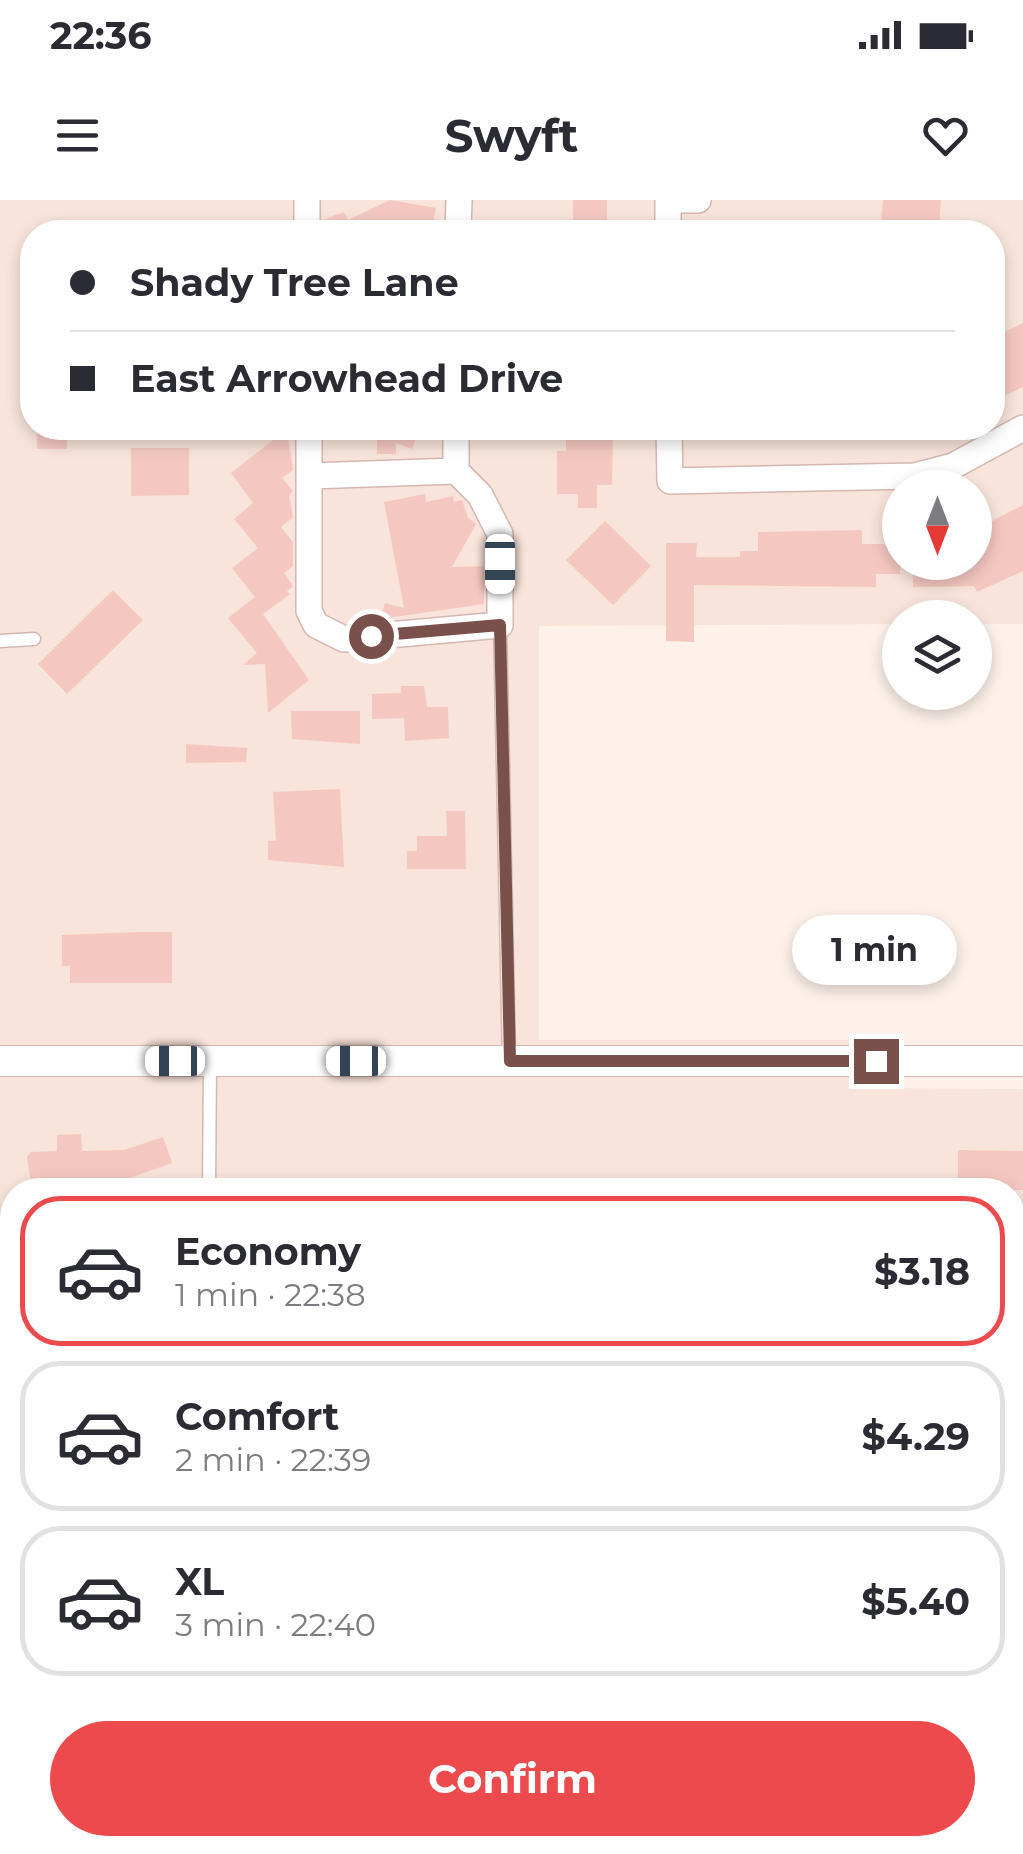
<!DOCTYPE html>
<html lang="en">
<head>
<meta charset="utf-8">
<style>
	body { margin:0; font-family:Montserrat,sans-serif; background:#f2f2f3; color:#2b2b33; height:100vh; display:flex; flex-direction:column; font-size:38px; white-space:nowrap }
	* { box-sizing:border-box; margin:0 }
	p { font-size:32px; color:#7c7c81 }
	.icon { flex:none; width:55px; height:55px; fill:none; stroke:currentColor; stroke-width:2; stroke-linecap:round; stroke-linejoin:round }
	.map { position:relative; flex:1; overflow:hidden }
	.details { position:absolute; left:0px; top:978px; width:1025px; height:678px; display:flex; flex-direction:column; background:#fff; border-radius:40px 40px 0 0; box-shadow:0 5px 15px #0003 }
	.details>* { flex:none }
	.top-card { position:absolute; left:20px; top:20px; width:985px; height:220px; border-radius:40px; box-shadow:0 5px 15px #0003; display:grid; align-content:center; height:220px; padding:0 50px; background:#fff }
	.needle { width:65px; rotate:180deg }
	.buttons { position:absolute; left:882px; top:270px; display:grid; gap:20px }
	.buttons a { display:grid; place-items:center; width:110px; height:110px; border-radius:50%; background:#fff; box-shadow:0 5px 15px #0003; font-size:50px }
	.end { position:absolute; width:45px; height:45px; margin:-22px; border:12px solid #7a504b; background:#fff; box-shadow:0 0 0 5px #fff }
	.from { border-radius:50% }
	.bubble { position:absolute; height:70px; border-radius:35px; background:#fff; box-shadow:0 5px 15px #0003; font-size:32px; font-weight:700; line-height:70px; text-align:center }
	.car { position:absolute; width:30px; height:60px; margin:-30px -15px; border-radius:12px; box-shadow:0 0 8px 2px #0007; background:linear-gradient(#fff 24%,#345 0 40%,#fff 0 76%,#345 0 86%,#fff 0) }
	.top-card b { display:flex; align-items:center; gap:35px; height:95px; font-size:38px }
	.top-card b+b { border-top:2px solid #e1e1e2 }
	.top-card i { width:25px; height:25px; background:#2b2b33 }
	ul { padding:18px 0 0; list-style:none }
	li { display:flex; align-items:center; gap:30px; height:150px; margin:0 20px 15px; padding:0 30px; border:5px solid #e1e1e2; border-radius:40px }
	li div { flex:1 }
	li b { display:block; font-size:38px }
	li em { font-style:normal; font-weight:700 }
	li.active { border-color:#ec4a4c }
	li>.icon { width:90px; height:90px; stroke-width:1.5 }
	.button { display:flex; gap:20px; margin-top:auto; padding:20px 50px }
	.button a { flex:1; height:115px; border-radius:60px; background:#ec4a4c; color:#fff; font-size:40px; font-weight:700; line-height:115px; text-align:center }
	.status { display:flex; justify-content:space-between; align-items:center; height:70px; padding:0 50px; background:#fff; direction:ltr }
	.status svg { height:28px; fill:currentColor }
	header { display:flex; justify-content:space-between; align-items:center; height:130px; padding:0 50px; background:#fff; font-size:45px; font-weight:700 }
	.map>svg:first-child { display:block }
	.residential { fill:#f8e4da; fill-rule:evenodd }
	.building { fill:#f4c8c0 }
	.lines { fill:none; stroke-linecap:round; stroke-linejoin:round }
	.service-casing { stroke:#d4b7b1; stroke-width:15 }
	.minor-casing { stroke:#d4b7b1; stroke-width:28 }
	.tertiary-casing { stroke:#d4b7b1; stroke-width:32 }
	.service { stroke:#fff; stroke-width:12 }
	.minor { stroke:#fff; stroke-width:25 }
	.tertiary { stroke:#fff; stroke-width:30 }
	.route { stroke:#7a504b; stroke-width:12 }
</style>
</head>
<body>
<div class="status"><b>22:36</b><svg viewBox="0 0 49 12"><path d="M0 12V9h3v3zM5 12V6h3v6zM10 12V3h3v9zM15 12V0h3v12zM26 1h20v11H26zM47 4h2v5h-2z"/></svg></div>
<header><svg class="icon" aria-label="menu" viewBox="0 0 24 24"><path d="M4 6h16M4 12h16M4 18h16"/></svg>Swyft<svg class="icon" aria-label="heart" viewBox="0 0 24 24"><path d="M12 20l-8-8c-3-5 5-10 8-4 3-6 11-1 8 4z"/></svg></header>
<div class="map">
<svg width="1023" height="1654" viewBox="0 0 1023 1654">
	<rect width="100%" height="100%" fill="#fdf1ea"/>
	<!-- residential -->
	<path class="residential" d="M0 0H1023V424H975V418H900V424L539 426V840H872L874 888 1023 889V1654H0ZM32 32H992V228H32ZM900 288H975V362H900ZM12 990H1012V1642H12Z"/>
	<!-- building -->
	<path class="building" d="M390 0 436 8 431 32 384 22 390 32H323V20L344 12 348 20Z
		M573 0H607V32H573Z
		M883 0H941L939 32H880Z
		M1023 123V187L992 202V138Z
		M37 228H67V249H37Z
		M360 228H420L412 249 396 243V254H377V236Z
		M566 228H613L612 285H597V308H578V294H557V251H566Z
		M287 229 293 270 282 278 293 291 289 296 293 317 281 327 293 342V366L284 373 293 386 287 391 290 394 263 414 309 480 268 513 265 464 243 465 257 453 228 418 255 397 232 368 258 348 234 319 253 303 231 273Z
		M131 248H189V295L131 296Z
		M425 294 426 302 453 296 454 302 462 300 468 318 476 324 452 367 484 366V404L380 419 385 403 404 408 384 302Z
		M1023 305V371L977 392 974 386 913 387V362H975V330Z
		M605 321 651 366 613 405 566 360Z
		M862 330V344H900V374H876V387L694 385V442L666 441V343H697L696 357H740V351H758V332Z
		M113 390 143 420 67 494 38 464Z
		M401 486H424L427 507H448L449 538 405 541 404 518 372 519V494L401 493Z
		M291 511H360V544L292 539Z
		M186 544 247 548 246 562 186 563Z
		M340 589 344 667 268 660V641H276L273 592Z
		M446 611H465L466 669H407V651H417V636H447Z
		M139 732H172V783H70V766H62V735Z
		M81 934 82 951 124 950 163 937 172 963 110 985H88L89 990H32L27 957 31 952 57 951V935Z
		M958 950 1023 951V990H969V981H958Z"/>
	<g class="lines">
		<!-- service casing -->
		<g class="service-casing">
			<path id="service" d="M500 425 509 861
				M0 441 34 439
				M209 990 210 863
				M511 1642 564 1654"/>
		</g>
		<!-- minor casing -->
		<g class="minor-casing">
			<path id="minor" d="M307 0V32
				M668 0V32
				M668 0H698
				M458 32 459 0
				M309 228V411L316 425 344 439 500 425V334L480 295 456 271V228
				M669 228 670 281 914 276 953 266 1023 228
				M309 276 456 271
				M0 1339H12"/>
		</g>
		<!-- tertiary casing -->
		<g class="tertiary-casing">
			<path id="tertiary" d="M0 861H1023"/>
		</g>
		<!-- service -->
		<use href="#service" class="service"/>
		<!-- minor -->
		<use href="#minor" class="minor"/>
		<!-- tertiary -->
		<use href="#tertiary" class="tertiary"/>
	</g>
	<g class="lines">
		<!-- route -->
		<path class="route" d="M371 436 500 425 510 861H876"/>
	</g>
</svg>
<div class="buttons">
<a><svg class="needle" viewBox="-14 -14 28 28"><path d="M0-13l5 13h-10z" fill="#e53935"/><path d="M0 13l5-13h-10z" fill="#7c7c81"/></svg></a>
<a><svg class="icon" aria-label="layers" viewBox="0 0 24 24"><path d="M12 4l9 5-9 5-9-5zM3 14l9 5 9-5"/></svg></a>
</div>
<i class="end from" style="left:371px;top:436px"></i>
<i class="end" style="left:876px;top:861px"></i>
<div class="bubble" style="left:792px;top:715px;width:165px">1 min</div>
<i class="car" style="left:500px;top:364px;rotate:180deg"></i>
<i class="car" style="left:175px;top:861px;rotate:270deg"></i>
<i class="car" style="left:356px;top:861px;rotate:270deg"></i>
<div class="top-card">
<b><i class="from"></i>Shady Tree Lane</b>
<b><i></i>East Arrowhead Drive</b>
</div>
<section class="details">
<ul>
<li class="active"><svg class="icon" aria-label="car" viewBox="0 0 24 24"><path d="M5 17H2v-5l4-1 3-4h7l3 4 3 1v5h-3M9 17h6M6 11h13"/><circle cx="7" cy="17" r="2"/><circle cx="17" cy="17" r="2"/></svg><div><b>Economy</b><p>1 min · 22:38</p></div><em>$3.18</em></li>
<li><svg class="icon" aria-label="car" viewBox="0 0 24 24"><path d="M5 17H2v-5l4-1 3-4h7l3 4 3 1v5h-3M9 17h6M6 11h13"/><circle cx="7" cy="17" r="2"/><circle cx="17" cy="17" r="2"/></svg><div><b>Comfort</b><p>2 min · 22:39</p></div><em>$4.29</em></li>
<li><svg class="icon" aria-label="car" viewBox="0 0 24 24"><path d="M5 17H2v-5l4-1 3-4h7l3 4 3 1v5h-3M9 17h6M6 11h13"/><circle cx="7" cy="17" r="2"/><circle cx="17" cy="17" r="2"/></svg><div><b>XL</b><p>3 min · 22:40</p></div><em>$5.40</em></li>
</ul>
<div class="button"><a>Confirm</a></div>
</section>
</div>
</body>
</html>
